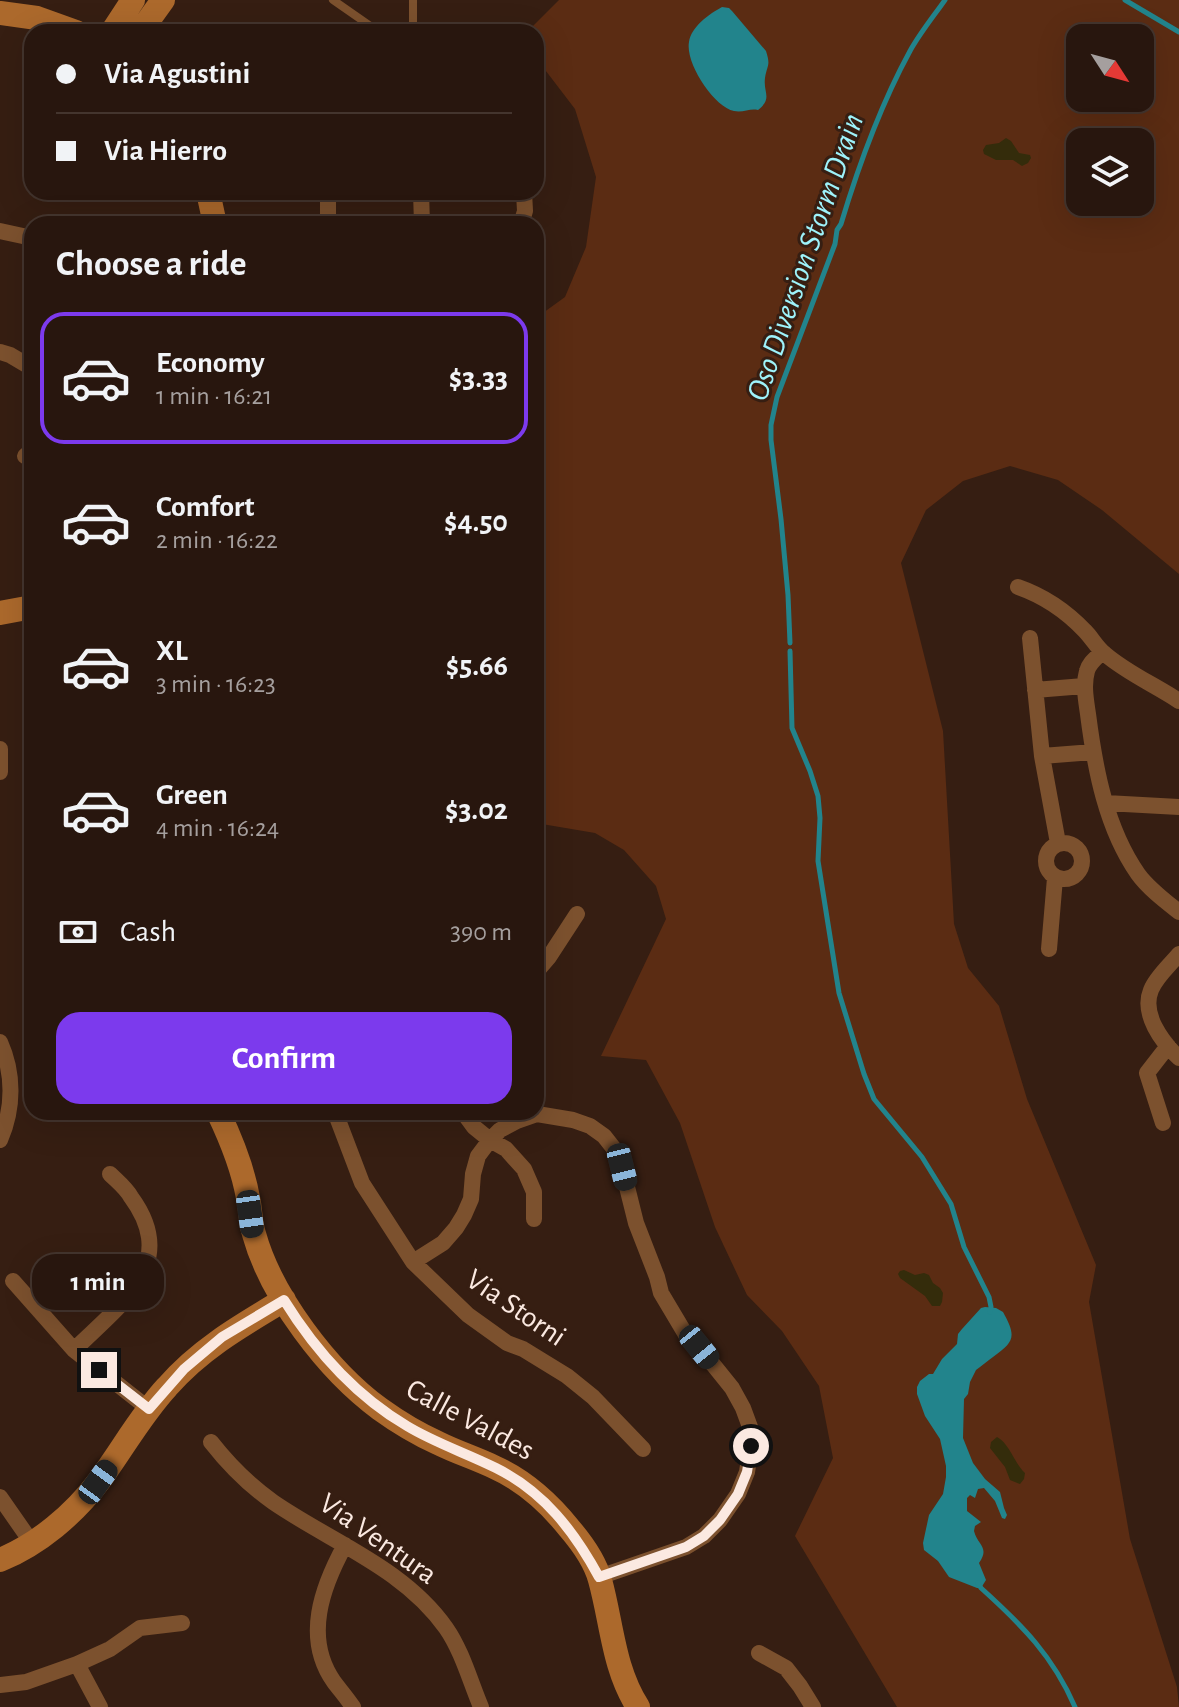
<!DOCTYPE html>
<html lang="en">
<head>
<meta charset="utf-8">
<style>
	body { margin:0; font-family:"Alegreya Sans",sans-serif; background:#301f17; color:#f1f3f6; height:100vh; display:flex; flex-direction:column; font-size:30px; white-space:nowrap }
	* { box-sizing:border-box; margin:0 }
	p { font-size:26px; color:#a59f9e }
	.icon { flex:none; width:44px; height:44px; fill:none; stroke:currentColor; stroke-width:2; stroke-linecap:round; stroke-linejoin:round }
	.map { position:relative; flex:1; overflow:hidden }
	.side { position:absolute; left:24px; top:216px; width:520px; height:904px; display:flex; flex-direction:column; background:#28160e; border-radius:24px; box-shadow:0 8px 32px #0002,0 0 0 2px #44352e }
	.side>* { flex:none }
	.guide { position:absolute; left:24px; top:24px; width:520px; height:176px; border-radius:24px; box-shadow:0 8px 32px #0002,0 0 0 2px #44352e; display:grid; align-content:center; height:176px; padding:0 32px; background:#28160e }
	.needle { width:52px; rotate:126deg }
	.tools { position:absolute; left:1066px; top:24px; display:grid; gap:16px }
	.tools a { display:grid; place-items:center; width:88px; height:88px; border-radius:16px; background:#28160e; box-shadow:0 8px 32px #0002,0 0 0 2px #44352e; font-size:40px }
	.end { position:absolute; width:36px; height:36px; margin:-18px; border:10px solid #fbe9e1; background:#111; box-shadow:0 0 0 4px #111 }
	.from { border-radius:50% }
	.bubble { position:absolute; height:56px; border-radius:24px; background:#28160e; box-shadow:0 8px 32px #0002,0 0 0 2px #44352e; font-size:26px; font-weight:700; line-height:56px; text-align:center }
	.car { position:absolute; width:24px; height:48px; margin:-24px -12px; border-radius:10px; box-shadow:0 0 6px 2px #0007; background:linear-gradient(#222 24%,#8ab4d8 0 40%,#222 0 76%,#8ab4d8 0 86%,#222 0) }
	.guide b { display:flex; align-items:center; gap:28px; height:76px; font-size:30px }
	.guide b+b { border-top:2px solid #44352e }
	.guide i { width:20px; height:20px; background:#f1f3f6 }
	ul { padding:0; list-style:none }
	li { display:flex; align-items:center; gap:24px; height:132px; margin:0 16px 12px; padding:0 16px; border:4px solid transparent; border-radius:24px }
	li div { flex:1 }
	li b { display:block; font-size:30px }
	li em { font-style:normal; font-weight:700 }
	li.selected { border-color:#7c3aed }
	li>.icon { width:72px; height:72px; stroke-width:1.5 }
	h2 { padding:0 32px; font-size:36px; line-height:96px }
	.pay { display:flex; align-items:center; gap:20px; height:88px; padding:0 32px; font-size:30px }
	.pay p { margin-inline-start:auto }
	.primary-button { display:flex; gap:16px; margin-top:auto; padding:16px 32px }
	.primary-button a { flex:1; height:92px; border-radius:24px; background:#7c3aed; color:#fff; font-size:32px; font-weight:700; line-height:92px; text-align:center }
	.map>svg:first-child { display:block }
	.green { fill:#5b2c13; fill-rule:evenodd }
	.sand { fill:#342c0b }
	.water { fill:#22848c }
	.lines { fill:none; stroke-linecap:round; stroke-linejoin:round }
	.stream { stroke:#22848c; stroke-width:5 }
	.lane { stroke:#7c512e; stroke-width:8 }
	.street { stroke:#7c512e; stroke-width:16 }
	.secondary { stroke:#ac692c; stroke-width:24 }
	.route { stroke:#fbe9e1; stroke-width:10 }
	.labels { text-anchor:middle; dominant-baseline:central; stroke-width:6; stroke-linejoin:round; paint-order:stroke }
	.street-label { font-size:30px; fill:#fbe9e1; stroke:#361e12 }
	.water-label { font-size:32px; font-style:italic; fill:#9ef3fb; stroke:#361e12 }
</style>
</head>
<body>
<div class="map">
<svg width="1179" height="1707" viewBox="0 0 1179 1707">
	<rect width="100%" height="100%" fill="#361e12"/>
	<!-- green -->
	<path class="green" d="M559 0H1179V574L1102 510 1058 480 1010 466 963 481 926 510 901 563 943 731 954 924 968 968 999 1006 1027 1099 1096 1265 1089 1302 1130 1539 1177 1687 1179 1707H897L795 1536 833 1458 819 1386 782 1331 747 1295 715 1227 680 1123 646 1060 601 1056 666 919 656 886 624 850 595 833 536 823V318L565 297 586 247 596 177 575 109 536 58V32H527ZM1080 38H1140V98H1080ZM1080 142H1140V202H1080Z"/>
	<!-- sand -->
	<path class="sand" d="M1006 138 1011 141 1019 153 1030 155 1031 158 1028 163 1022 166 1013 160H996L984 154 983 150 986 145 999 143Z
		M904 1270 915 1275 924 1273 929 1275 933 1283 940 1288 943 1293 942 1302 940 1306H932L925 1296 900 1278 898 1274 900 1271Z
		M997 1437C1010 1444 1014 1463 1025 1473L1024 1479 1020 1484 1010 1480 1005 1467 990 1448 991 1442Z"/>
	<!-- water -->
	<path class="water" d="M722 7 729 8 732 11 766 51C771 66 767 65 765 78 763 93 773 98 758 110 750 108 743 113 734 111 714 107 685 63 689 42 691 27 709 14 722 7Z
		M985 1307 996 1308 1003 1312C1017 1337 1014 1342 993 1357 987 1361 982 1366 976 1370L970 1382 968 1394 964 1399 963 1438 973 1463 985 1479 1000 1492 1004 1508 1007 1515 1005 1519 1002 1518 995 1501 984 1488 978 1489 975 1498 970 1495 967 1498V1511L981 1522 975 1526 974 1531C978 1546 990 1547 979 1563L986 1580 981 1588H977L949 1577 938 1561 924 1550 923 1543 929 1515 943 1494 946 1477V1466L940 1439 925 1416 917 1394V1387L920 1381 929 1374H933L942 1359 957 1344 958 1334 962 1329 981 1308Z"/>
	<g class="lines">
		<!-- stream -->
		<path class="stream" d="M1125 0 1179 32
			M790 643 788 595 781 519 771 440V425L777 397 835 244 837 230 841 224C859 164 880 106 910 51 920 33 933 17 945 0
			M790 651 792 728 810 771 818 796 820 818 818 861 839 993 864 1074 874 1099 922 1157 951 1204 964 1247 989 1297 991 1307 990 1312
			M978 1583 981 1588C1022 1625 1053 1656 1075 1707"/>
		<!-- lane -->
		<path class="lane" d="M333 0 379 32
			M401 32 413 25V0"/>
		<!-- street -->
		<path class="street" d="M421 192 422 224
			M328 224V192
			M521 224 525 211 524 192
			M0 231 32 238
			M0 352 10 355 32 368
			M25 456 32 450
			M1018 587C1044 596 1066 611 1085 631 1092 638 1097 648 1105 654 1127 673 1155 685 1179 701
			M1030 638 1042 756 1058 843
			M1102 652C1096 658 1089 663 1087 671 1083 685 1086 700 1088 714 1095 769 1106 828 1138 874 1148 888 1165 901 1179 912
			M1035 690 1084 686
			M0 749V772
			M1042 756 1093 752
			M1106 803 1179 807
			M1046 861a18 18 0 1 1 36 0a18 18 0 1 1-36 0Z
			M1049 949 1055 878
			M1179 954C1170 965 1156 977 1151 990 1141 1014 1162 1042 1179 1058
			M536 972 549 957 577 914
			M0 1042C14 1073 14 1108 0 1140
			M335 1112 362 1183 413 1262 468 1315 507 1343 523 1349 567 1376 593 1397 643 1449
			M463 1112 474 1127 490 1140 506 1149 524 1169 534 1192V1219
			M1163 1123 1147 1073 1168 1046
			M413 1262 443 1243 456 1228 464 1215 471 1199 473 1174 478 1156 490 1140 500 1130 517 1121 537 1114 573 1120 590 1126 604 1136 615 1150 622 1167 636 1223 657 1277 661 1293 689 1340 699 1347 732 1388 743 1408 750 1427 751 1446 747 1472 738 1494 720 1520 704 1536 686 1547 599 1577
			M13 1281 74 1350 149 1409
			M74 1350C119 1305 181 1265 131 1197 126 1188 117 1181 110 1174
			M211 1442C229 1465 249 1485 273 1502 331 1542 404 1568 446 1628 462 1651 470 1681 481 1707
			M0 1497 32 1543
			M345 1545C322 1587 303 1638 334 1682 340 1690 347 1698 353 1707
			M759 1653 786 1668 800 1686 813 1707
			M77 1664 100 1707
			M0 1685 26 1682 77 1664 110 1649 140 1628 182 1623"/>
		<!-- secondary -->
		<path class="secondary" d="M0 13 37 18 76 32
			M112 32 133 0
			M140 32 163 0
			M208 192 215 224
			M0 613 32 607
			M218 1112C231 1139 243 1169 248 1198 251 1210 250 1222 254 1234 271 1296 328 1371 380 1409 398 1422 418 1434 438 1443 456 1452 475 1458 494 1467 523 1480 549 1503 569 1528 581 1542 595 1561 600 1580 612 1623 613 1668 638 1707
			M0 1560C39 1544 74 1514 99 1481 122 1450 141 1415 167 1387 200 1349 242 1325 284 1300"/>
	</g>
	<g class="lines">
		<!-- route -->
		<path class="route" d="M99 1370 149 1409 184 1369 222 1337 284 1300C315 1350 356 1396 407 1426 435 1443 466 1453 496 1468 544 1492 574 1531 599 1577L686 1547 704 1536 720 1520 738 1494 747 1472 751 1446"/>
	</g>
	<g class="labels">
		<!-- street labels -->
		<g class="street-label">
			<text transform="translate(516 1308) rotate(34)">Via Storni</text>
			<text transform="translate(470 1420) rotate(28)">Calle Valdes</text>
			<text transform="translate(378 1539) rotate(35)">Via Ventura</text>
		</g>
		<!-- water labels -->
		<g class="water-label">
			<text transform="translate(805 257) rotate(-71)">Oso Diversion Storm Drain</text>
		</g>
	</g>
</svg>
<div class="tools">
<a><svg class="needle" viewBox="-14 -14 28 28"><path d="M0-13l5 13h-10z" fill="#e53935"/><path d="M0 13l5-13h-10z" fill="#a59f9e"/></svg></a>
<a><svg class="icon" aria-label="layers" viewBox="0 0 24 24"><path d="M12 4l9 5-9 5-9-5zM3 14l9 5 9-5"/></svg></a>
</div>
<i class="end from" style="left:751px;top:1446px"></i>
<i class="end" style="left:99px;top:1370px"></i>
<div class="bubble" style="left:32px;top:1254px;width:132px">1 min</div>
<i class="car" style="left:622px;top:1167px;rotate:166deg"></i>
<i class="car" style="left:250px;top:1214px;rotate:172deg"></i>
<i class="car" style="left:699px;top:1347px;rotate:141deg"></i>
<i class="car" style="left:98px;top:1482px;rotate:36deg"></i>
<div class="guide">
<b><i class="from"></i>Via Agustini</b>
<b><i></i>Via Hierro</b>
</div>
<section class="side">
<h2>Choose a ride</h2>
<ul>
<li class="selected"><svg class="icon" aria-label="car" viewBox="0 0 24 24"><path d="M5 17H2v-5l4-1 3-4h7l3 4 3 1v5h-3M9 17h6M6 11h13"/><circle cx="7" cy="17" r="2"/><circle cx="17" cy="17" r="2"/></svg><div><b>Economy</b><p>1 min · 16:21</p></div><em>$3.33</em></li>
<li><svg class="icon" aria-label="car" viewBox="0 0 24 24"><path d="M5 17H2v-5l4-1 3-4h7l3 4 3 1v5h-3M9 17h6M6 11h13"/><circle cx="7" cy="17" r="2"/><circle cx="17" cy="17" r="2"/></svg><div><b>Comfort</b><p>2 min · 16:22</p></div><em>$4.50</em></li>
<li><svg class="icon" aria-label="car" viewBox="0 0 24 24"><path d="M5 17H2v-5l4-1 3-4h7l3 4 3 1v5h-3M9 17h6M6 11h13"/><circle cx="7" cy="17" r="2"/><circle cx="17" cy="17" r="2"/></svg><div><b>XL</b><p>3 min · 16:23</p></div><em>$5.66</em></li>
<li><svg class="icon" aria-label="car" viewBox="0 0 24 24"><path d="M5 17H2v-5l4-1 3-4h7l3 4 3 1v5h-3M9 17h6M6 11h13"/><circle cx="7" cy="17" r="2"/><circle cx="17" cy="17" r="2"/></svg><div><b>Green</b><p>4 min · 16:24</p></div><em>$3.02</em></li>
</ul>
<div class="pay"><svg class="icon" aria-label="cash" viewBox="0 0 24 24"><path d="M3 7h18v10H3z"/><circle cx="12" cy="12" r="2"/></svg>Cash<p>390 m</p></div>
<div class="primary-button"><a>Confirm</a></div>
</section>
</div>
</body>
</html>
